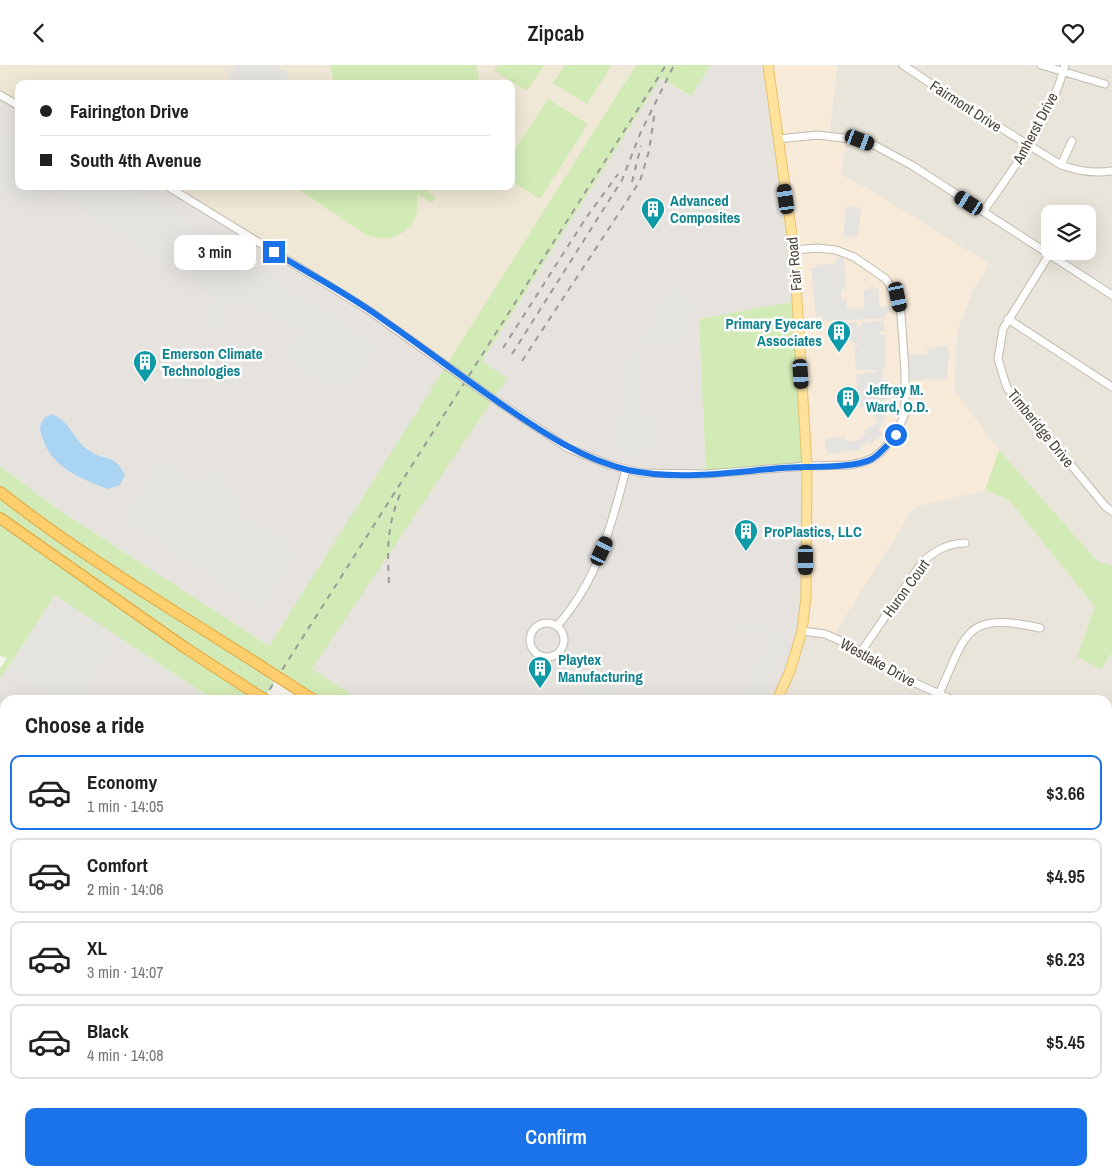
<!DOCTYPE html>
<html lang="en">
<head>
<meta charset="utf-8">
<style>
	body { margin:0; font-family:"Archivo Narrow",sans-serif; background:#f2f2f2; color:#202124; height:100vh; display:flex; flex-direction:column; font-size:19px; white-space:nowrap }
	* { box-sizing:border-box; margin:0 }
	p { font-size:16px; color:#757577 }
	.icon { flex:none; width:28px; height:28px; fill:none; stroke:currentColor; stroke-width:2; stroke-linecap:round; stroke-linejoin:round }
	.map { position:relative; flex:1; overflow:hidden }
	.panel { position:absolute; left:0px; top:630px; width:1112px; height:481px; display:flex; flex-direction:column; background:#fff; border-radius:15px 15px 0 0; box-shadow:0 5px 20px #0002 }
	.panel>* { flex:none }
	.top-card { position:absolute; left:15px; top:15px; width:500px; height:110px; border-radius:10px; box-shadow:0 5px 20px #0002; display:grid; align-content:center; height:110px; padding:0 25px; background:#fff }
	.fabs { position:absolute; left:1041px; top:140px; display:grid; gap:10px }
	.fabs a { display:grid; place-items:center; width:55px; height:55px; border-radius:10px; background:#fff; box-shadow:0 5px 20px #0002; font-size:25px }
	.end { position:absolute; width:22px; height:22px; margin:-11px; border:6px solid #1a73e8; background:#fff; box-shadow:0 0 0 2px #fff }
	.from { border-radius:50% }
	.bubble { position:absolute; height:35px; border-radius:10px; background:#fff; box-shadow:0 5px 20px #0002; font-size:16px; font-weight:600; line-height:35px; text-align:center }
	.car { position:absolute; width:15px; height:30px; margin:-15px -8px; border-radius:6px; box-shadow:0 0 4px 1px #0007; background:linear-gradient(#222 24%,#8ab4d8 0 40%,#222 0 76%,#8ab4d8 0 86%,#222 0) }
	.top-card b { display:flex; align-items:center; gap:18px; height:48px; font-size:19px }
	.top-card b+b { border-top:1px solid #e0e0e0 }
	.top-card i { width:12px; height:12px; background:#202124 }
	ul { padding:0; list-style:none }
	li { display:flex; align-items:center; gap:15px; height:75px; margin:0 10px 8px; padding:0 15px; border:2px solid #e0e0e0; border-radius:10px }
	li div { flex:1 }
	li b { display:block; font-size:19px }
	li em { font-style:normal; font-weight:600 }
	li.current { border-color:#1a73e8 }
	li>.icon { width:45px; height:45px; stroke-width:1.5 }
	h2 { padding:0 25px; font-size:22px; line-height:60px }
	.button { display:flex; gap:10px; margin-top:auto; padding:10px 25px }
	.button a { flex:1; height:58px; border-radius:10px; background:#1a73e8; color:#fff; font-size:20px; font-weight:600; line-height:58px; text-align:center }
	header { display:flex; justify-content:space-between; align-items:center; height:65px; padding:0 25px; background:#fff; font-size:22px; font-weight:600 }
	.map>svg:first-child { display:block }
	.residential { fill:#eae5da; fill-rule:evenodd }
	.commercial { fill:#f7ead8 }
	.industrial { fill:#e6e2dd }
	.education { fill:#efe8d6 }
	.green { fill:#d2eab5 }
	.parking { fill:#e5e3e0 }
	.water { fill:#a9d4f2 }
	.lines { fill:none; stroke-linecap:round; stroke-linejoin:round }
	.minor-casing { stroke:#c2bbae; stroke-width:9 }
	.major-casing { stroke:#e6c16a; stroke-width:11 }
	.highway-casing { stroke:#e0a43c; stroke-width:12 }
	.minor { stroke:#fff; stroke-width:7 }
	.major { stroke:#ffe39c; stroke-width:9 }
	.highway { stroke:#ffcf6e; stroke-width:10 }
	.rail { stroke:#9a9a9a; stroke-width:2; stroke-dasharray:6 6; stroke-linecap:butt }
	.minor-bridge-casing { stroke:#c2bbae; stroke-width:9; stroke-linecap:butt }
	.highway-bridge-casing { stroke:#e0a43c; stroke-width:12; stroke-linecap:butt }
	.minor-bridge { stroke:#fff; stroke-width:7 }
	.highway-bridge { stroke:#ffcf6e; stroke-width:10 }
	.route { stroke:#1a73e8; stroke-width:6 }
	.labels { text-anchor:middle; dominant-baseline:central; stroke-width:5; stroke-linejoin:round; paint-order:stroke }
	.street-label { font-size:15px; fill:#4b4439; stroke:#fff }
	.culture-label { font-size:15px; font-weight:bold; fill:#0d838f; stroke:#fff; text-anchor:start }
</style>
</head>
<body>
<header><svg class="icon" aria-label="back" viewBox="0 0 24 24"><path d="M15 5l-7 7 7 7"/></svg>Zipcab<svg class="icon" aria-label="heart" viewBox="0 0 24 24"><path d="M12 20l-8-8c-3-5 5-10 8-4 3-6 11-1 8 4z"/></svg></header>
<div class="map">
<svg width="1112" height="1111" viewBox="0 0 1112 1111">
	<rect width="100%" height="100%" fill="#f6f3ec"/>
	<!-- residential -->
	<path class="residential" d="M834 0H1112V501L1097 497 999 385 954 326 957 266 975 221 989 199 870 125 841 110 847 73 829 71 837 2ZM1050 149H1088V186H1050Z
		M985 425 1009 435 1095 542 1101 604 1112 588V861L1108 868V635H777L802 566 832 572 914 442Z"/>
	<!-- commercial -->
	<path class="commercial" d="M768 0H834L837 2 829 71 847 73 841 110 870 125 989 199 975 221 957 266 954 326 999 385 985 425 914 442 832 572 802 566Z
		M558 1106H931L938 1111H557Z"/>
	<!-- industrial -->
	<path class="industrial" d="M711 0H768L797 236 699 254 706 409 807 401 802 566 777 635H360L312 604 506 313 482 296 661 13 690 31Z
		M0 30 19 41V121H167L304 205 447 301 269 581 56 443 0 401Z
		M55 530 214 635H5V1003L0 1011V614Z"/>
	<!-- education -->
	<path class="education" d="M0 0H636L447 301 367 244 167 121H511V19H19V41L0 30Z"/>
	<!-- green -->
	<path class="green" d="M330 0H476L479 16 478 19H329L334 17Z
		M498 0H544L527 26 494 6Z
		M565 0H612L587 39 553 18Z
		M636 0H711L691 31 661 13 482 296 507 313 312 604 360 635H323L280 608 263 635H214L55 530 0 614V603L7 593 0 591V401L56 443 269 581Z
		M548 34 588 59 540 134 511 116V91Z
		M294 121H420L436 132 432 138 417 129C417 137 418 145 415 153 405 173 384 178 365 169Z
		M797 236 807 401 706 409 699 254Z
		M999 385 1097 496 1112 501V588L1101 604 1077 592 1095 542 1009 435 985 425Z
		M5 1004V1090L0 1098V1012Z
		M432 1106H491L493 1108 501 1106H558L557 1111H439Z"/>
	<!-- parking -->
	<path class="parking" d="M232 0H275L289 9 283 19H232L226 15 234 2Z
		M8 70 19 77V121H130L377 280 350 321 338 313 331 324 282 292 299 266 265 244 262 248 237 233 214 268 199 258 216 231 47 122 33 144 0 123V82Z
		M851 140 861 143 858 172 843 171 846 142H851Z
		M837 192 844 194 846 224 841 225 842 234 846 233 847 244 864 243V225L870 224V221H874V224L878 223 880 242 889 241 891 248H886V253L822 256V251L816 252 811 203H817V200L835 199Z
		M671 222 698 238 696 241 700 244 677 280 642 281 644 314 637 317 639 350H653L656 384 645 385 644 392 610 385 624 299Z
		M884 256 885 266 880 267V270H885L886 302 882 304 883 315H887L889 334 884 335 885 354 879 366 883 369 871 380 868 377 861 380V385L827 389 825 378H826V373L846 372V376L853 377 866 370 864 366 871 360 874 362 879 354H875L874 347 879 346V342H858L856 309 876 307 877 305H856L854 281H858V278H854L850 275 849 269 832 270 831 264 835 263V259L856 257 857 261 862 262V257Z
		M947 281 949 291 947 314 910 315 909 289 927 290V283Z
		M159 393 198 420 210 404 233 420 230 425 241 432 234 443 300 487 260 546 120 451Z
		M57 533 78 548 75 553 116 579 80 635H59L12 604Z
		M736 552 771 557 769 567 785 565 789 569 762 635H749L747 630 742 628 757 593 763 592 768 573 733 566Z
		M572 596 621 628 616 635H586L568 598Z"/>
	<!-- water -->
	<path class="water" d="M52 349C73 359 74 377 91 387 108 397 113 388 125 410L120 420 108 424C81 414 50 402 42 371 41 369 40 366 40 364 40 360 43 356 44 353Z"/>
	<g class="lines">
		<!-- minor casing -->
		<g class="minor-casing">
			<path id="minor" d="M903 0 954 34 1061 100C1078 106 1094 109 1112 106
				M1041 0 1105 19
				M0 30 19 41
				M778 74 817 70 860 75 876 81 913 101 1112 230
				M1061 100 1072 76
				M167 121 367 244 454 306
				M983 147C1015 101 1051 55 1065 0
				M1049 190 1003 264 998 294 1007 323 1106 442 1112 446
				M1008 254 1112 322
				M485 328 568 383 610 400 642 408 706 409 807 401 849 400 863 397 873 393 881 387 896 370 905 348V307L901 249 897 232 886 214 854 192 836 185 818 183 794 185
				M530 575a17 17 0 1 1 34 0a17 17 0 1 1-34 0Z
				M557 561C598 515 611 462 626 404
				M802 566 825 569 848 579 897 610 953 635
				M861 587 923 496C937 485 946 479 965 478
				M939 629C967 568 964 546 1040 563
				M1108 676 1112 671
				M0 754 5 746
				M1108 787 1112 780
				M0 810 5 813
				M453 1106 461 1111
				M658 1111 659 1106
				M664 1111 665 1106"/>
		</g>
		<!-- major casing -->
		<g class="major-casing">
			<path id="major" d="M768 0 794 185 807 401 806 532 802 566 790 606 777 635"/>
		</g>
		<!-- highway casing -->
		<g class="highway-casing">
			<path id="highway" d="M0 427C84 493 177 547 267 605
				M0 453 184 582 253 627
				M292 621 314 635
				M993 1106 1000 1111
				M1033 1106 1040 1111"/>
		</g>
		<!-- minor -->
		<use href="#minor" class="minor"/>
		<!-- major -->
		<use href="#major" class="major"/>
		<!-- highway -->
		<use href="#highway" class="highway"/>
		<!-- rail -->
		<path class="rail" d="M632 117 641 81
			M503 283 586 153 618 109
			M512 289 622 115 640 69 674 0
			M522 296 640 116 649 86 655 45
			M389 518C387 483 387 458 402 425
			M263 635 666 0
			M0 1050 5 1042"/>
		<!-- minor-bridge casing -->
		<g class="minor-bridge-casing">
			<path id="minor-bridge" d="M454 306 485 328"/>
		</g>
		<!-- highway-bridge casing -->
		<g class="highway-bridge-casing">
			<path id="highway-bridge" d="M267 605 292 621
				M253 627 266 635"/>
		</g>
		<!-- minor-bridge -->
		<use href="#minor-bridge" class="minor-bridge"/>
		<!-- highway-bridge -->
		<use href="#highway-bridge" class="highway-bridge"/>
	</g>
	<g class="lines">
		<!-- route -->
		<path class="route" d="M274 187C305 206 338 224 368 244 415 276 460 311 507 343 545 369 582 394 628 405 678 416 732 407 782 403 806 401 853 404 872 394 882 388 889 378 896 370"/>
	</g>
	<!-- icons -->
	<defs>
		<g id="building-pin" transform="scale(1.25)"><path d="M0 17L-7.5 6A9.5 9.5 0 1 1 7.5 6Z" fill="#0f9aa8" stroke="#fff"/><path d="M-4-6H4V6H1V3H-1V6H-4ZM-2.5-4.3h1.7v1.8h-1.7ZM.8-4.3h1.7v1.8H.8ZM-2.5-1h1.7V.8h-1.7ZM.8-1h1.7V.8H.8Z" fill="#fff"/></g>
	</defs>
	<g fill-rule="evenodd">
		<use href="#building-pin" x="653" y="144"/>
		<use href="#building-pin" x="839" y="267"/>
		<use href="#building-pin" x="145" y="297"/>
		<use href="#building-pin" x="848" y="333"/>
		<use href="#building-pin" x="746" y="466"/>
		<use href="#building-pin" x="540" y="603"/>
	</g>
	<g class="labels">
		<!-- street labels -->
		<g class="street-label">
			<text transform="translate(966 41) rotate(33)">Fairmont Drive</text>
			<text transform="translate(1035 63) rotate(-62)">Amherst Drive</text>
			<text transform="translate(794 199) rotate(-95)">Fair Road</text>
			<text transform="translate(1041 363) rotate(51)">Timberidge Drive</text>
			<text transform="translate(906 523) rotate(-54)">Huron Court</text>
			<text transform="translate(878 597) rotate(29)">Westlake Drive</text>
		</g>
		<!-- culture labels -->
		<g class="culture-label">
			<text x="670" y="135">Advanced<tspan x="670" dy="17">Composites</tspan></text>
			<text x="822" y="258" text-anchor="end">Primary Eyecare<tspan x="822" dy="17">Associates</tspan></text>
			<text x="162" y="288">Emerson Climate<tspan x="162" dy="17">Technologies</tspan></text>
			<text x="866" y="324">Jeffrey M.<tspan x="866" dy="17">Ward, O.D.</tspan></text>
			<text x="764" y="466">ProPlastics, LLC</text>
			<text x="558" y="594">Playtex<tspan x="558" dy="17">Manufacturing</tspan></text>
		</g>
	</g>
</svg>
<div class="fabs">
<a><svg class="icon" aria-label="layers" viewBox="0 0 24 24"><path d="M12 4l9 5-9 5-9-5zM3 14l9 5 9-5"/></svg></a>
</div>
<i class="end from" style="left:896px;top:370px"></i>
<i class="end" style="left:274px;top:187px"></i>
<div class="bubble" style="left:174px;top:170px;width:82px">3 min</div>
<i class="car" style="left:860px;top:75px;rotate:111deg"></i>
<i class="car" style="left:786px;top:134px;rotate:352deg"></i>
<i class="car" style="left:969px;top:138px;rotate:303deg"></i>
<i class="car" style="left:898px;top:232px;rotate:168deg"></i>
<i class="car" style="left:801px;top:309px;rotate:176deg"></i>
<i class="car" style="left:602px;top:486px;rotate:25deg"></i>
<i class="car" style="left:806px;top:495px;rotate:180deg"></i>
<div class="top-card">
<b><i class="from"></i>Fairington Drive</b>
<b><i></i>South 4th Avenue</b>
</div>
<section class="panel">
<h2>Choose a ride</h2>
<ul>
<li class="current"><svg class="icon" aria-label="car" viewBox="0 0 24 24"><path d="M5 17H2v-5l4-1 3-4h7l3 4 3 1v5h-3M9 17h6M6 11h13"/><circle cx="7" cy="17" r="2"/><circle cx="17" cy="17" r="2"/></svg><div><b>Economy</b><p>1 min · 14:05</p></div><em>$3.66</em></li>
<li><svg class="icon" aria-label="car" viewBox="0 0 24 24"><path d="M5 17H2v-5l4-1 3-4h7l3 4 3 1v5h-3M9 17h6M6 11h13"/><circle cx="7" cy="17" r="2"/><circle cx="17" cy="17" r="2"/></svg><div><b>Comfort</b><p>2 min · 14:06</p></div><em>$4.95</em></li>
<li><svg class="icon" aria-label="car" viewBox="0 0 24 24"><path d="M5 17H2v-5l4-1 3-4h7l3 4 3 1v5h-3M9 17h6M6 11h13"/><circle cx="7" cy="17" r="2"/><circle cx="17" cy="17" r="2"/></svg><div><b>XL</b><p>3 min · 14:07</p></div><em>$6.23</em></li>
<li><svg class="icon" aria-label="car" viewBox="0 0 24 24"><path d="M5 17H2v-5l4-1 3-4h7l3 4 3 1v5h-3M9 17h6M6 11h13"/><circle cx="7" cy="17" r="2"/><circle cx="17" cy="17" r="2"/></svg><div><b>Black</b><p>4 min · 14:08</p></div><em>$5.45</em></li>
</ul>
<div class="button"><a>Confirm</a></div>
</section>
</div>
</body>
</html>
